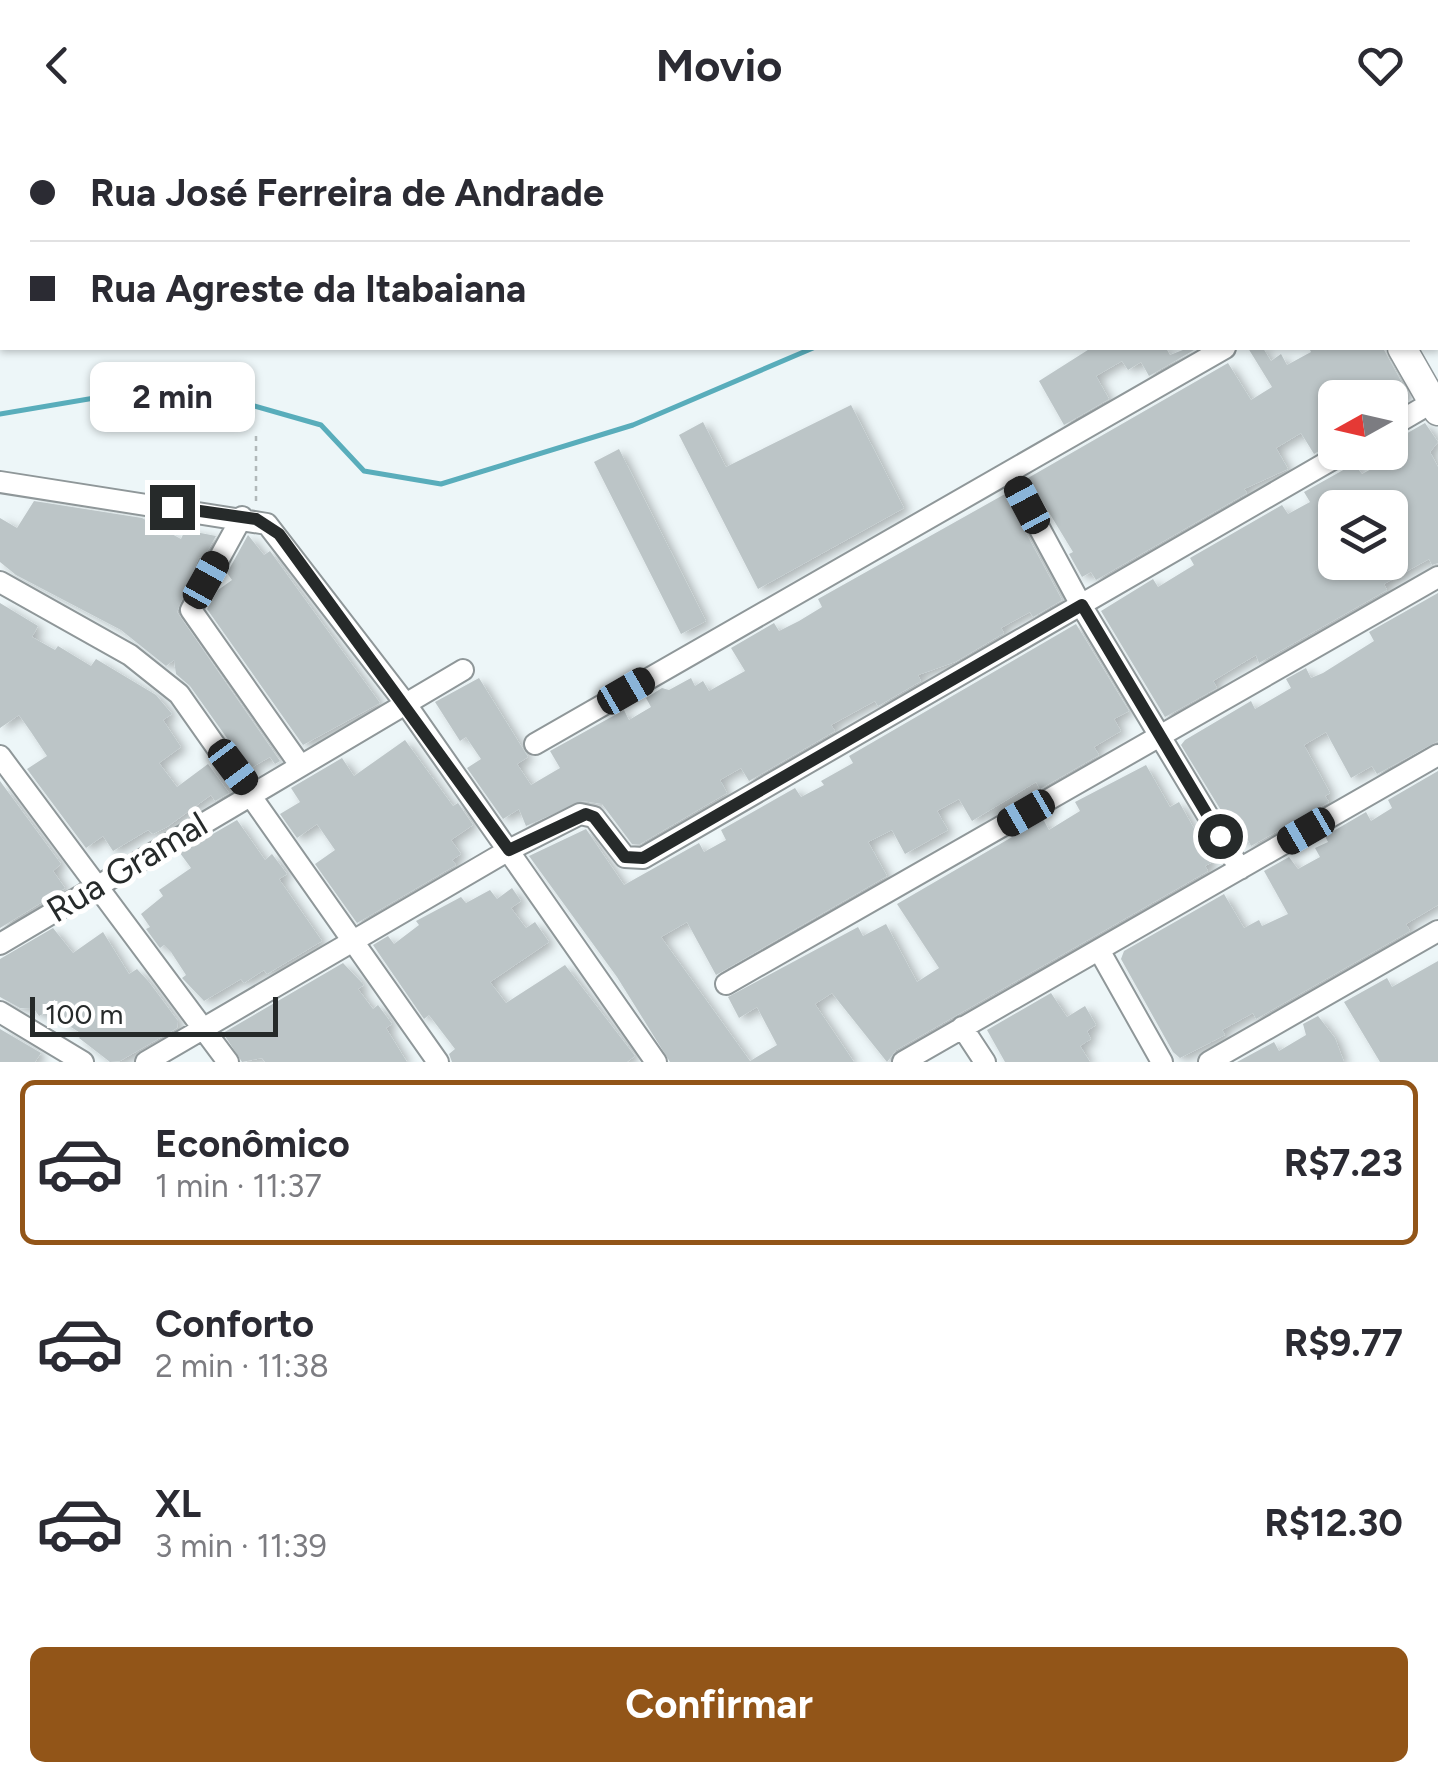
<!DOCTYPE html>
<html lang="pt">
<head>
<meta charset="utf-8">
<style>
	body { margin:0; font-family:Figtree,sans-serif; background:#f2f2f3; color:#2b2b33; height:100vh; display:flex; flex-direction:column; font-size:38px; white-space:nowrap }
	* { box-sizing:border-box; margin:0 }
	p { font-size:32px; color:#7c7c81 }
	.icon { flex:none; width:55px; height:55px; fill:none; stroke:currentColor; stroke-width:2; stroke-linecap:round; stroke-linejoin:round }
	.map { position:relative; height:932px; overflow:hidden }
	.drawer { display:flex; flex-direction:column; background:#fff; flex:1 }
	.drawer>* { flex:none }
	.top-card { position:absolute; left:0px; top:0px; width:1440px; height:220px; box-shadow:0 2px 8px #0004; display:grid; align-content:center; height:220px; padding:0 30px; background:#fff }
	.needle { width:65px; rotate:262deg }
	.fabs { position:absolute; left:1318px; top:250px; display:grid; gap:20px }
	.fabs a { display:grid; place-items:center; width:90px; height:90px; border-radius:15px; background:#fff; box-shadow:0 2px 8px #0004; font-size:50px }
	.scale { position:absolute; left:30px; bottom:25px; width:248px; box-sizing:border-box; padding-left:10px; border:5px solid #262a2a; border-top:0; font-size:28px; line-height:35px; white-space:nowrap; color:#262a2a; -webkit-text-stroke:8px #fff; paint-order:stroke }
	.end { position:absolute; width:45px; height:45px; margin:-22px; border:12px solid #262a2a; background:#fff; box-shadow:0 0 0 5px #fff }
	.from { border-radius:50% }
	.bubble { position:absolute; height:70px; border-radius:15px; background:#fff; box-shadow:0 2px 8px #0004; font-size:32px; font-weight:700; line-height:70px; text-align:center }
	.car { position:absolute; width:30px; height:60px; margin:-30px -15px; border-radius:12px; box-shadow:0 0 8px 2px #0007; background:linear-gradient(#222 24%,#8ab4d8 0 40%,#222 0 76%,#8ab4d8 0 86%,#222 0) }
	.top-card b { display:flex; align-items:center; gap:35px; height:95px; font-size:38px }
	.top-card b+b { border-top:2px solid #e1e1e2 }
	.top-card i { width:25px; height:25px; background:#2b2b33 }
	ul { padding:18px 0 0; list-style:none }
	li { display:flex; align-items:center; gap:30px; height:165px; margin:0 20px 15px; padding:0 10px; border:5px solid transparent; border-radius:15px }
	li div { flex:1 }
	li b { display:block; font-size:38px }
	li em { font-style:normal; font-weight:700 }
	li.on { border-color:#925518 }
	li>.icon { width:90px; height:90px; stroke-width:1.5 }
	.button { display:flex; gap:20px; margin-top:auto; padding:20px 30px }
	.button a { flex:1; height:115px; border-radius:15px; background:#925518; color:#fff; font-size:40px; font-weight:700; line-height:115px; text-align:center }
	header { display:flex; justify-content:space-between; align-items:center; height:130px; padding:0 30px; background:#fff; font-size:45px; font-weight:700 }
	.map>svg:first-child { display:block }
	.lines { fill:none; stroke-linecap:round; stroke-linejoin:round }
	.stream { stroke:#59adbb; stroke-width:5 }
	.building { fill:#bcc5c7; fill-rule:evenodd; filter:url(#shadow) }
	.street-casing { stroke:#8f9799; stroke-width:24 }
	.secondary-casing { stroke:#8f9799; stroke-width:31 }
	.path { stroke:#b1b8b9; stroke-width:2.5; stroke-dasharray:5 5; stroke-linecap:butt }
	.street { stroke:#fff; stroke-width:20 }
	.secondary { stroke:#fff; stroke-width:28 }
	.route { stroke:#262a2a; stroke-width:12 }
	.labels { text-anchor:middle; dominant-baseline:central; stroke-width:10; stroke-linejoin:round; paint-order:stroke }
	.street-label { font-size:35px; fill:#262a2a; stroke:#fff }
</style>
</head>
<body>
<header><svg class="icon" aria-label="back" viewBox="0 0 24 24"><path d="M15 5l-7 7 7 7"/></svg>Movio<svg class="icon" aria-label="heart" viewBox="0 0 24 24"><path d="M12 20l-8-8c-3-5 5-10 8-4 3-6 11-1 8 4z"/></svg></header>
<div class="map">
<svg width="1438" height="932" viewBox="0 0 1438 932">
	<defs>
		<filter id="shadow"><feDropShadow dx="6" dy="3.5" stdDeviation="5" flood-color="#0004"/></filter>
	</defs>
	<rect width="100%" height="100%" fill="#edf6f8"/>
	<g class="lines">
		<!-- stream -->
		<path class="stream" d="M1304 2 1309 0
			M0 284 177 254 321 295 364 341 441 354 633 295 813 218"/>
	</g>
	<!-- building -->
	<path class="building" d="M1091 218H1166L1170 225 1188 218 1194 220 1149 246 1141 232 1128 240 1122 231 1096 246 1109 269 1064 295 1039 251Z
		M1248 218H1263L1271 231 1281 224 1287 235 1311 222 1309 218H1383L1408 264 1390 274V268H1335V312L1314 324 1301 303 1276 318 1288 339 1244 359 1247 363 1096 450 1091 442 1082 447 1069 424 1073 422 1028 348 1228 233 1251 270 1272 257Z
		M851 275 904 378 758 459 679 305 703 292 726 337Z
		M1425 293 1438 312 1430 322 1438 337V433L1432 435 1429 429 1384 454 1387 460 1259 533 1256 525 1213 551 1217 558 1165 587 1101 481 1153 449 1158 457 1194 435 1190 428 1282 375 1288 384 1310 372 1304 362 1354 334 1362 344 1388 330 1383 322H1390V313ZM1335 378H1390V432L1372 439 1368 432H1335Z
		M619 319 706 491 681 504 594 332Z
		M1005 364 1062 470 1033 487 1030 482 1001 498 1004 503 955 532 918 545 921 551 878 576 875 571 831 595 835 601 749 651 741 638 720 650 727 663 640 714H632L602 674 583 671 526 696 519 679 503 689 467 638 481 629 466 607 460 611 435 572 479 548 528 627 517 634 531 655 560 638 550 621 624 580 629 590 651 577 646 568 662 558 669 560 691 548 695 556 703 551 709 561 745 541 731 518 774 493 779 501 799 491 822 477 818 469Z
		M34 371 142 388 181 409 185 400 216 406 203 429 199 427 177 482 280 631 275 634 270 627 249 639 190 556 176 544 174 530 166 536 121 500 16 445 0 432V388L17 398Z
		M248 405 264 425 270 421 380 573 303 615 207 479 218 460 232 450 227 443Z
		M1438 463V611L1377 644 1372 636 1351 648 1326 602 1304 615 1330 663 1325 666 1329 672 1251 716 1248 710 1241 713 1181 615 1185 610 1251 571 1255 579 1291 558 1286 549 1306 538 1311 548 1323 543 1374 511 1369 502Z
		M0 473 38 496 32 507 55 520 58 516 91 536 96 529 156 565 172 584 163 590 181 617 159 633 177 657 208 634 229 663 215 671 211 665 167 697 153 704 148 700 113 721 103 706 86 718 27 639 47 626 31 602 19 585 0 598Z
		M1076 494 1129 581 1114 589 1121 601 1094 617 1099 625 1040 659 1036 652 972 691 959 669 937 681 948 700 905 724 892 700 868 712 887 746 716 845 687 792 661 807 750 931 777 915 757 877 739 888 728 867 858 797 863 806 886 794 917 852 939 838 897 774 1043 689 1049 700 1080 681 1075 672 1146 635 1170 677 1179 672 1213 732 1205 736 1208 741 896 920 887 932 832 863 815 874 854 932H670L617 847 529 726 586 699 624 755 699 713 704 722 726 710 721 700 795 658 801 667 824 655 821 651 853 633 849 626Z
		M405 610 453 676 458 673 473 695 451 710 461 724 452 730 456 735 357 793 315 734 335 720 317 694 297 708 280 684 300 672 291 658 342 628 354 646Z
		M1438 641V775L1406 794 1410 801 1256 889 1253 883 1222 900 1225 905 1180 928 1173 922 1121 829 1124 821 1224 764 1244 798 1259 790 1262 796 1288 784 1264 741 1289 727 1298 739 1320 727 1315 718 1328 712 1325 706 1366 682 1371 691 1392 678 1388 670Z
		M0 651 61 734 53 741 65 758 0 798Z
		M237 690 265 730 272 724 287 744 279 749 322 811 267 844 264 840 244 853 241 849 204 871 182 848 186 845 171 822 164 815 160 818 146 799 150 797 141 784 163 766 159 760 191 738 180 723Z
		M512 758 521 771 511 778 526 798 535 792 549 812 490 852 506 873 565 835 635 926 627 932H452L449 924 455 919 429 885 424 889 373 815 388 806 394 814 419 795 416 791 461 767 466 773 490 760 497 769Z
		M53 798 73 823 103 802 129 844 137 839 149 852 178 891 177 898 120 931 110 932 79 908 82 904 47 882 39 886 34 879 20 878 0 867V829Z
		M1438 831V932H1380L1344 872 1387 848 1392 857Z
		M343 833 364 855 358 859 373 879 378 875 392 894 386 898 407 932H265L262 928 242 932 223 903Z
		M1051 863 1067 887 1085 876 1096 895 1087 901 1091 909 1080 916 1090 932H1005L987 900Z
		M1318 886 1335 908 1344 932H1237L1274 912 1279 921 1306 905 1303 894Z
		M0 899 41 923 35 932H0Z"/>
	<g class="lines">
		<!-- street casing -->
		<g class="street-casing">
			<path id="street" d="M0 156 2 163
				M1390 297 1438 269
				M1009 342 1081 475 1240 739
				M0 352 267 394 405 573 656 932
				M242 387 191 480 300 635
				M0 452 130 525 179 564 438 932
				M535 614 1225 218
				M0 626 228 932
				M0 814 463 540
				M1099 820 1162 932
				M726 854 1438 447
				M0 882 83 932
				M962 897 985 932
				M146 932 509 720 580 684 594 687 625 727 643 728 1345 322
				M903 932 1438 625
				M1209 932 1438 801"/>
		</g>
		<!-- secondary casing -->
		<g class="secondary-casing">
			<path id="secondary" d="M1281 0 1282 2
				M1402 218 1438 281"/>
		</g>
		<!-- path -->
		<path class="path" d="M256 306V372"/>
		<!-- street -->
		<use href="#street" class="street"/>
		<!-- secondary -->
		<use href="#secondary" class="secondary"/>
	</g>
	<g class="lines">
		<!-- route -->
		<path class="route" d="M172 377 256 389 279 404 509 720 586 684 594 687 625 727 643 728 1082 475 1220 706"/>
	</g>
	<g class="labels">
		<!-- street labels -->
		<g class="street-label">
			<text transform="translate(127 737) rotate(-31)">Rua Gramal</text>
		</g>
	</g>
</svg>
<div class="fabs">
<a><svg class="needle" viewBox="-14 -14 28 28"><path d="M0-13l5 13h-10z" fill="#e53935"/><path d="M0 13l5-13h-10z" fill="#7c7c81"/></svg></a>
<a><svg class="icon" aria-label="layers" viewBox="0 0 24 24"><path d="M12 4l9 5-9 5-9-5zM3 14l9 5 9-5"/></svg></a>
</div>
<div class="scale">100 m</div>
<i class="end from" style="left:1220px;top:706px"></i>
<i class="end" style="left:172px;top:377px"></i>
<div class="bubble" style="left:90px;top:232px;width:165px">2 min</div>
<i class="car" style="left:1027px;top:375px;rotate:332deg"></i>
<i class="car" style="left:206px;top:450px;rotate:29deg"></i>
<i class="car" style="left:626px;top:561px;rotate:60deg"></i>
<i class="car" style="left:233px;top:637px;rotate:143deg"></i>
<i class="car" style="left:1026px;top:683px;rotate:240deg"></i>
<i class="car" style="left:1306px;top:701px;rotate:240deg"></i>
<div class="top-card">
<b><i class="from"></i>Rua José Ferreira de Andrade</b>
<b><i></i>Rua Agreste da Itabaiana</b>
</div>
</div>
<section class="drawer">
<ul>
<li class="on"><svg class="icon" aria-label="car" viewBox="0 0 24 24"><path d="M5 17H2v-5l4-1 3-4h7l3 4 3 1v5h-3M9 17h6M6 11h13"/><circle cx="7" cy="17" r="2"/><circle cx="17" cy="17" r="2"/></svg><div><b>Econômico</b><p>1 min · 11:37</p></div><em>R$7.23</em></li>
<li><svg class="icon" aria-label="car" viewBox="0 0 24 24"><path d="M5 17H2v-5l4-1 3-4h7l3 4 3 1v5h-3M9 17h6M6 11h13"/><circle cx="7" cy="17" r="2"/><circle cx="17" cy="17" r="2"/></svg><div><b>Conforto</b><p>2 min · 11:38</p></div><em>R$9.77</em></li>
<li><svg class="icon" aria-label="car" viewBox="0 0 24 24"><path d="M5 17H2v-5l4-1 3-4h7l3 4 3 1v5h-3M9 17h6M6 11h13"/><circle cx="7" cy="17" r="2"/><circle cx="17" cy="17" r="2"/></svg><div><b>XL</b><p>3 min · 11:39</p></div><em>R$12.30</em></li>
</ul>
<div class="button"><a>Confirmar</a></div>
</section>
</body>
</html>
